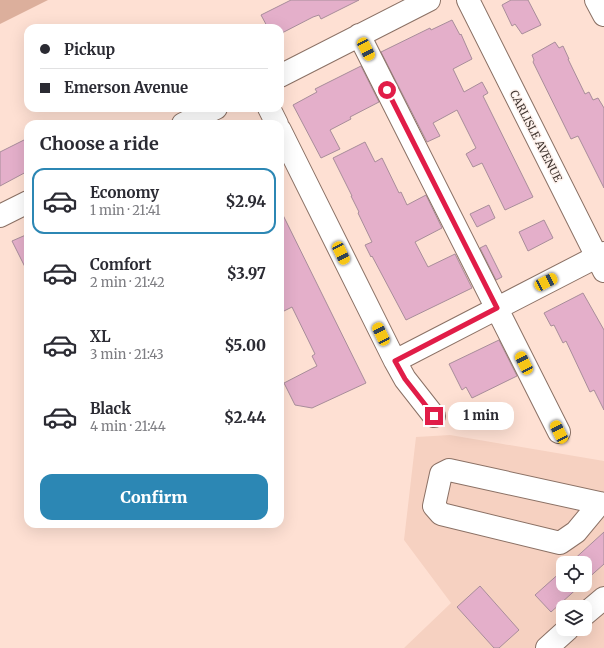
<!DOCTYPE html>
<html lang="en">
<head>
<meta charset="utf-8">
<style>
	body { margin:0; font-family:Merriweather,serif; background:#f2f2f3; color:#2b2b33; height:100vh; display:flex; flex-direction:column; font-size:15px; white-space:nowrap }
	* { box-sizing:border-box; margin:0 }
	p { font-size:13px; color:#7c7c81 }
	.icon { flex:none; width:22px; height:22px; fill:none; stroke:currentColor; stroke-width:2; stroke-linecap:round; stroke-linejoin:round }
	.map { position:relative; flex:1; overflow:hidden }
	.details { position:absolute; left:24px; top:120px; width:260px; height:408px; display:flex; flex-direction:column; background:#fff; border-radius:12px; box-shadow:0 4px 16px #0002 }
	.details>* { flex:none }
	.guide { position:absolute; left:24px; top:24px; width:260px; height:88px; border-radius:12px; box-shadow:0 4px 16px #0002; display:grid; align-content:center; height:88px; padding:0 16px; background:#fff }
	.tools { position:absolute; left:556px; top:556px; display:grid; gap:8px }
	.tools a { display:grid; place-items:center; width:36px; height:36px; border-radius:8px; background:#fff; box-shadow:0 4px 16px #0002; font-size:20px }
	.end { position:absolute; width:18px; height:18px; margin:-9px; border:5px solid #e11d48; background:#fff; box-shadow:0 0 0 2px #fff }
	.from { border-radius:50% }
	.bubble { position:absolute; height:28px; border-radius:12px; background:#fff; box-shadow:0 4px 16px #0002; font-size:13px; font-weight:800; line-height:28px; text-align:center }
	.car { position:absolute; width:12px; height:24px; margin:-12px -6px; border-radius:5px; box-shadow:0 0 3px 1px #0007; background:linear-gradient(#f5c518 24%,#345 0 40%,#f5c518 0 76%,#345 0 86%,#f5c518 0) }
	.guide b { display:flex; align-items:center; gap:14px; height:38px; font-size:15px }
	.guide b+b { border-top:1px solid #e1e1e2 }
	.guide i { width:10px; height:10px; background:#2b2b33 }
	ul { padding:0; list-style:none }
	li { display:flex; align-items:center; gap:12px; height:66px; margin:0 8px 6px; padding:0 8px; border:2px solid transparent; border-radius:12px }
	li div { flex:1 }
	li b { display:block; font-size:15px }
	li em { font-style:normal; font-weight:800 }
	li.on { border-color:#2c87b4 }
	li>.icon { width:36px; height:36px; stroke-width:1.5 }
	h2 { padding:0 16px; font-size:18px; line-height:48px }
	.primary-button { display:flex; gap:8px; margin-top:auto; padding:8px 16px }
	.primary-button a { flex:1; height:46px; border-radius:12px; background:#2c87b4; color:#fff; font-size:16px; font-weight:800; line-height:46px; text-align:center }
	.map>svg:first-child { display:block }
	.built { fill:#f6d1c1; fill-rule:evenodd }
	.green { fill:#dcaf9c }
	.building { fill:#e4afca; stroke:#a88d9a }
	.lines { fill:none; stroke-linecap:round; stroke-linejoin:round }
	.minor-casing { stroke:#8b7165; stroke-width:24 }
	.minor { stroke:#fff; stroke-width:22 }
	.route { stroke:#e11d48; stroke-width:5 }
	.labels { text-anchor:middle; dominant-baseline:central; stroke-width:3; stroke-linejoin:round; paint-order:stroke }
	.street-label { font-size:11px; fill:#3d322d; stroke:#fdf1ec }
</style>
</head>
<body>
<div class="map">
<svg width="604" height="648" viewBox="0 0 604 648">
	<rect width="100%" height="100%" fill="#fee0d3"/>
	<!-- built -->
	<path class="built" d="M450 435 604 461V648H404L451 603 404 540 416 437ZM563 563H585V585H563ZM563 607H585V629H563Z"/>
	<!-- green -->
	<path class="green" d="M0 0H48L0 24Z"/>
	<!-- building -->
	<path class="building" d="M291 0H359L321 19 319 15 313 17 280 34V28H268L261 15Z
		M511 0H528L541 25 522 34 515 24 512 26 502 5Z
		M452 20 460 35 461 34 472 59 453 69 464 92 482 82 488 93 483 96 533 197 505 210 482 163 473 167 466 154 476 148 457 110 433 123 440 136 427 142 381 52 430 28 431 30Z
		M555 42 559 48 563 46 569 59H568L585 94 589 92 593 100 598 98 604 108V188L578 136 571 139 533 62 534 60 532 55Z
		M361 66 379 102 350 117 351 119 330 130 340 149 321 158 293 105 317 92 315 89Z
		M28 138V171L0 186V152Z
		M365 142 375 162 382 158 399 193 401 192 407 205 426 195 442 228 415 242 428 267 455 254 472 288 406 320 372 256 371 257 365 245 372 242 358 213 359 212 351 196H352L333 158Z
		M489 205 495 218 477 227 470 214Z
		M280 209 366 383 312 408 295 405 284 383 317 366 312 356 315 354 292 307 280 313Z
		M544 220 553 238 528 251 519 232Z
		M28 234V273L12 241Z
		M486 245 502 277 496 280 480 248Z
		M583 293 604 330V410L594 390 590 392 566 341 563 343 554 325 551 326 544 313Z
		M499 340 517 376 472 398 466 387 462 390 449 364Z
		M604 532V564L585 581V563H570Z
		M563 570V585H581L551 612 535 595Z
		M480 586 519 630 499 648H494L457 607Z"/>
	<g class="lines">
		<!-- minor casing -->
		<g class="minor-casing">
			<path id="minor" d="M468 0 604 271
				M596 0 604 15
				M359 35 559 432
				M280 76 429 0
				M269 108 277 124
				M183 124 216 108
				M280 130 395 361 405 379 434 416
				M0 216 28 202
				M395 361 604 253
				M600 503 576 532 560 543 441 514 434 506 441 474 449 470 604 504
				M585 614 604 598
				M547 648 568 629"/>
		</g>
		<!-- minor -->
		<use href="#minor" class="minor"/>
	</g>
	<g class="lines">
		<!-- route -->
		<path class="route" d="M387 90 497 308 395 361 405 379 434 416"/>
	</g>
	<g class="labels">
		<!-- street labels -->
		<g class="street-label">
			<text transform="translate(536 136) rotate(63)">CARLISLE AVENUE</text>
		</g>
	</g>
</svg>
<div class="tools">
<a><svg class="icon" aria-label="locate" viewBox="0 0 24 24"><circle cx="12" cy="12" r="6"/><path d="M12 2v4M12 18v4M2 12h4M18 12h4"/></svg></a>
<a><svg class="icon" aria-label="layers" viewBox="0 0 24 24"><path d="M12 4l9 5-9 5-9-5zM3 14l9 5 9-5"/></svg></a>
</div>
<i class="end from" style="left:387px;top:90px"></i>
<i class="end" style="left:434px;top:416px"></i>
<div class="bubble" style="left:448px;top:402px;width:66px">1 min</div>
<i class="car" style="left:366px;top:49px;rotate:153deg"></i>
<i class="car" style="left:341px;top:253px;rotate:154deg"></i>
<i class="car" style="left:546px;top:282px;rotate:63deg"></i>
<i class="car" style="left:381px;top:334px;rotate:334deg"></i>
<i class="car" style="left:524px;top:363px;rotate:333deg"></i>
<i class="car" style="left:559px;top:432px;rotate:333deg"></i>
<div class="guide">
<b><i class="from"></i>Pickup</b>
<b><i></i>Emerson Avenue</b>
</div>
<section class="details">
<h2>Choose a ride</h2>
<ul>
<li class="on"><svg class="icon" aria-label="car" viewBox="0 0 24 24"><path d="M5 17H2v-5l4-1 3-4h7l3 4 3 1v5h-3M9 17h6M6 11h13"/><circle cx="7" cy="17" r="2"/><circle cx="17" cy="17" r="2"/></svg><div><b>Economy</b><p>1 min · 21:41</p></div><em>$2.94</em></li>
<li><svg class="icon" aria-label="car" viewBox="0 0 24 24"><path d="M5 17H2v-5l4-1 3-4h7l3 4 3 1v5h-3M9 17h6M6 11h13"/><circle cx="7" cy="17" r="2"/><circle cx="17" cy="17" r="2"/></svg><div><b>Comfort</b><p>2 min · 21:42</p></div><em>$3.97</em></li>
<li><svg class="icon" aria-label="car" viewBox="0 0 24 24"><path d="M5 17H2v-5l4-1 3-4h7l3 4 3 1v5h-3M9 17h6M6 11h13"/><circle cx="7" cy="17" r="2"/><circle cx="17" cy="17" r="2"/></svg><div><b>XL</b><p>3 min · 21:43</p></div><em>$5.00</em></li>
<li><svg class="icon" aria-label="car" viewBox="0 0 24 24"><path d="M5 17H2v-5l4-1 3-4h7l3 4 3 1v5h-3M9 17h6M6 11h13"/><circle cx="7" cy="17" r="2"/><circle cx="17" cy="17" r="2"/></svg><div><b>Black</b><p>4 min · 21:44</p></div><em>$2.44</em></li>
</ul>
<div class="primary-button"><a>Confirm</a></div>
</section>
</div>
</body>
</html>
